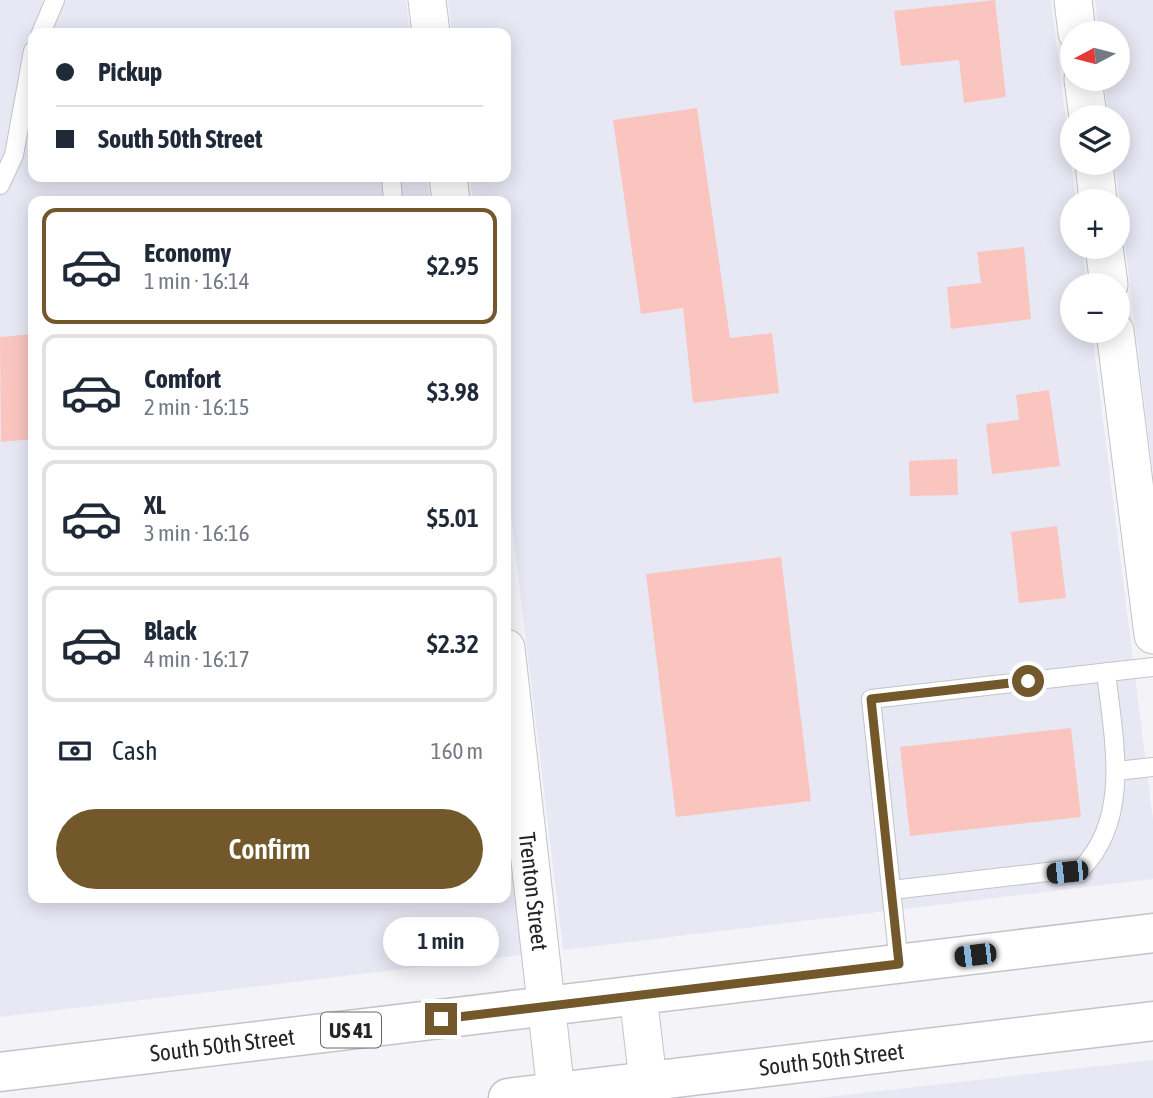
<!DOCTYPE html>
<html lang="en">
<head>
<meta charset="utf-8">
<style>
	body { margin:0; font-family:"Asap Condensed",sans-serif; background:#f6f6f7; color:#1f2937; height:100vh; display:flex; flex-direction:column; font-size:26px; white-space:nowrap }
	* { box-sizing:border-box; margin:0 }
	p { font-size:23px; color:#747a83 }
	.icon { flex:none; width:38px; height:38px; fill:none; stroke:currentColor; stroke-width:2; stroke-linecap:round; stroke-linejoin:round }
	.map { position:relative; flex:1; overflow:hidden }
	.panel { position:absolute; left:28px; top:196px; width:483px; height:707px; display:flex; flex-direction:column; background:#fff; border-radius:14px; box-shadow:0 4px 18px #0003 }
	.panel>* { flex:none }
	.top-card { position:absolute; left:28px; top:28px; width:483px; height:154px; border-radius:14px; box-shadow:0 4px 18px #0003; display:grid; align-content:center; height:154px; padding:0 28px; background:#fff }
	.needle { width:46px; rotate:263deg }
	.controls { position:absolute; left:1060px; top:21px; display:grid; gap:14px }
	.controls a { display:grid; place-items:center; width:70px; height:70px; border-radius:50%; background:#fff; box-shadow:0 4px 18px #0003; font-size:35px }
	.end { position:absolute; width:32px; height:32px; margin:-16px; border:9px solid #72582a; background:#fff; box-shadow:0 0 0 4px #fff }
	.from { border-radius:50% }
	.bubble { position:absolute; height:49px; border-radius:24px; background:#fff; box-shadow:0 4px 18px #0003; font-size:23px; font-weight:600; line-height:49px; text-align:center }
	.car { position:absolute; width:21px; height:42px; margin:-21px -10px; border-radius:9px; box-shadow:0 0 5px 2px #0007; background:linear-gradient(#222 24%,#8ab4d8 0 40%,#222 0 76%,#8ab4d8 0 86%,#222 0) }
	.top-card b { display:flex; align-items:center; gap:24px; height:66px; font-size:26px }
	.top-card b+b { border-top:2px solid #e0e1e3 }
	.top-card i { width:18px; height:18px; background:#1f2937 }
	ul { padding:12px 0 0; list-style:none }
	li { display:flex; align-items:center; gap:21px; height:116px; margin:0 14px 10px; padding:0 14px; border:4px solid #e0e1e3; border-radius:14px }
	li div { flex:1 }
	li b { display:block; font-size:26px }
	li em { font-style:normal; font-weight:600 }
	li.selected { border-color:#72582a }
	li>.icon { width:63px; height:63px; stroke-width:1.5 }
	.pay { display:flex; align-items:center; gap:18px; height:77px; padding:0 28px; font-size:26px }
	.pay p { margin-inline-start:auto }
	.primary-button { display:flex; gap:14px; margin-top:auto; padding:14px 28px }
	.primary-button a { flex:1; height:80px; border-radius:42px; background:#72582a; color:#fff; font-size:28px; font-weight:600; line-height:80px; text-align:center }
	.map>svg:first-child { display:block }
	.built { fill:#e7e8f4 }
	.building { fill:#fac5be }
	.lines { fill:none; stroke-linecap:round; stroke-linejoin:round }
	.service-casing { stroke:#c3c4c8; stroke-width:20 }
	.minor-casing { stroke:#c3c4c8; stroke-width:39 }
	.primary-casing { stroke:#c3c4c8; stroke-width:41 }
	.service { stroke:#fff; stroke-width:18 }
	.minor { stroke:#fff; stroke-width:37 }
	.primary { stroke:#fff; stroke-width:38 }
	.route { stroke:#72582a; stroke-width:9 }
	.labels { text-anchor:middle; dominant-baseline:central; stroke-width:7; stroke-linejoin:round; paint-order:stroke }
	.shield { fill:#fff; stroke:#666667; stroke-width:2 }
	.shield-label { font-size:21px; font-weight:bold; fill:#242426 }
	.street-label { font-size:23px; fill:#242426; stroke:#fff }
</style>
</head>
<body>
<div class="map">
<svg width="1153" height="1098" viewBox="0 0 1153 1098">
	<rect width="100%" height="100%" fill="#f4f4f8"/>
	<!-- built -->
	<path class="built" d="M0 0H43L44 3 69 0H406L410 33H33V177H427L430 201H33V898H506V827L521 955 0 1017Z
		M448 0H1051L1076 201H1073V247H1082L1087 285H1073V331H1092L1153 819V879L563 950 506 474V201H473L470 177H506V33H452Z
		M1095 0H1153V473L1115 163H1118V117H1109L1104 79H1118V33H1099Z
		M1153 1060V1098H818Z"/>
	<!-- building -->
	<path class="building" d="M995 0 1006 97 964 103 959 60 901 66 894 11Z
		M697 108 730 338 772 333 779 393 693 403 683 308 641 314 613 120Z
		M1024 247 1031 319 951 329 947 287 981 283 977 252Z
		M33 334V439L1 442 0 337Z
		M1049 390 1060 466 992 474 986 424 1019 420 1016 395Z
		M957 459 958 495 910 496 909 461Z
		M1057 526 1066 598 1019 603 1011 532Z
		M781 557 811 801 676 817 646 574Z
		M1071 728 1081 817 910 836 900 747Z"/>
	<g class="lines">
		<!-- service casing -->
		<g class="service-casing">
			<path id="service" d="M41 33 55 0
				M391 177 393 201
				M0 185 14 155 33 51
				M1117 771 1153 767
				M892 890 1082 868C1132 816 1113 737 1106 672
				M899 964 871 699 1153 667"/>
		</g>
		<!-- minor casing -->
		<g class="minor-casing">
			<g id="minor">
				<path d="M427 0 431 33"/>
				<path d="M1073 0 1077 33"/>
				<path d="M1083 79 1088 117"/>
				<path d="M1094 163 1098 201"/>
				<path d="M448 177 451 201"/>
				<path d="M1104 247 1109 285"/>
				<path d="M1115 331 1153 635"/>
				<path id="s1" d="M506 648 556 1092"/>
				<path d="M638 995 650 1098"/>
			</g>
		</g>
		<!-- primary casing -->
		<g class="primary-casing">
			<g id="primary">
				<path id="s2" d="M0 1072 1153 933"/>
				<path id="s3" d="M508 1098 1153 1021"/>
			</g>
		</g>
		<!-- service -->
		<use href="#service" class="service"/>
		<!-- minor -->
		<use href="#minor" class="minor"/>
		<!-- primary -->
		<use href="#primary" class="primary"/>
	</g>
	<g class="lines">
		<!-- route -->
		<path class="route" d="M441 1019 899 964 871 699 1028 681"/>
	</g>
	<g class="labels">
		<!-- shield labels -->
		<rect class="shield" x="321" y="1012.5" width="60" height="35" rx="5"/>
		<g class="shield-label">
			<text x="351" y="1030">US 41</text>
		</g>
		<!-- street labels -->
		<g class="street-label">
			<text stroke="none"><textPath href="#s1" startOffset="245">Trenton Street</textPath></text>
			<text stroke="none"><textPath href="#s2" startOffset="224">South 50th Street</textPath></text>
			<text stroke="none"><textPath href="#s3" startOffset="326">South 50th Street</textPath></text>
		</g>
	</g>
</svg>
<div class="controls">
<a><svg class="needle" viewBox="-14 -14 28 28"><path d="M0-13l5 13h-10z" fill="#e53935"/><path d="M0 13l5-13h-10z" fill="#747a83"/></svg></a>
<a><svg class="icon" aria-label="layers" viewBox="0 0 24 24"><path d="M12 4l9 5-9 5-9-5zM3 14l9 5 9-5"/></svg></a>
<a>+</a>
<a>−</a>
</div>
<i class="end from" style="left:1028px;top:681px"></i>
<i class="end" style="left:441px;top:1019px"></i>
<div class="bubble" style="left:383px;top:917px;width:116px">1 min</div>
<i class="car" style="left:1067px;top:872px;rotate:264deg"></i>
<i class="car" style="left:975px;top:955px;rotate:263deg"></i>
<div class="top-card">
<b><i class="from"></i>Pickup</b>
<b><i></i>South 50th Street</b>
</div>
<section class="panel">
<ul>
<li class="selected"><svg class="icon" aria-label="car" viewBox="0 0 24 24"><path d="M5 17H2v-5l4-1 3-4h7l3 4 3 1v5h-3M9 17h6M6 11h13"/><circle cx="7" cy="17" r="2"/><circle cx="17" cy="17" r="2"/></svg><div><b>Economy</b><p>1 min · 16:14</p></div><em>$2.95</em></li>
<li><svg class="icon" aria-label="car" viewBox="0 0 24 24"><path d="M5 17H2v-5l4-1 3-4h7l3 4 3 1v5h-3M9 17h6M6 11h13"/><circle cx="7" cy="17" r="2"/><circle cx="17" cy="17" r="2"/></svg><div><b>Comfort</b><p>2 min · 16:15</p></div><em>$3.98</em></li>
<li><svg class="icon" aria-label="car" viewBox="0 0 24 24"><path d="M5 17H2v-5l4-1 3-4h7l3 4 3 1v5h-3M9 17h6M6 11h13"/><circle cx="7" cy="17" r="2"/><circle cx="17" cy="17" r="2"/></svg><div><b>XL</b><p>3 min · 16:16</p></div><em>$5.01</em></li>
<li><svg class="icon" aria-label="car" viewBox="0 0 24 24"><path d="M5 17H2v-5l4-1 3-4h7l3 4 3 1v5h-3M9 17h6M6 11h13"/><circle cx="7" cy="17" r="2"/><circle cx="17" cy="17" r="2"/></svg><div><b>Black</b><p>4 min · 16:17</p></div><em>$2.32</em></li>
</ul>
<div class="pay"><svg class="icon" aria-label="cash" viewBox="0 0 24 24"><path d="M3 7h18v10H3z"/><circle cx="12" cy="12" r="2"/></svg>Cash<p>160 m</p></div>
<div class="primary-button"><a>Confirm</a></div>
</section>
</div>
</body>
</html>
